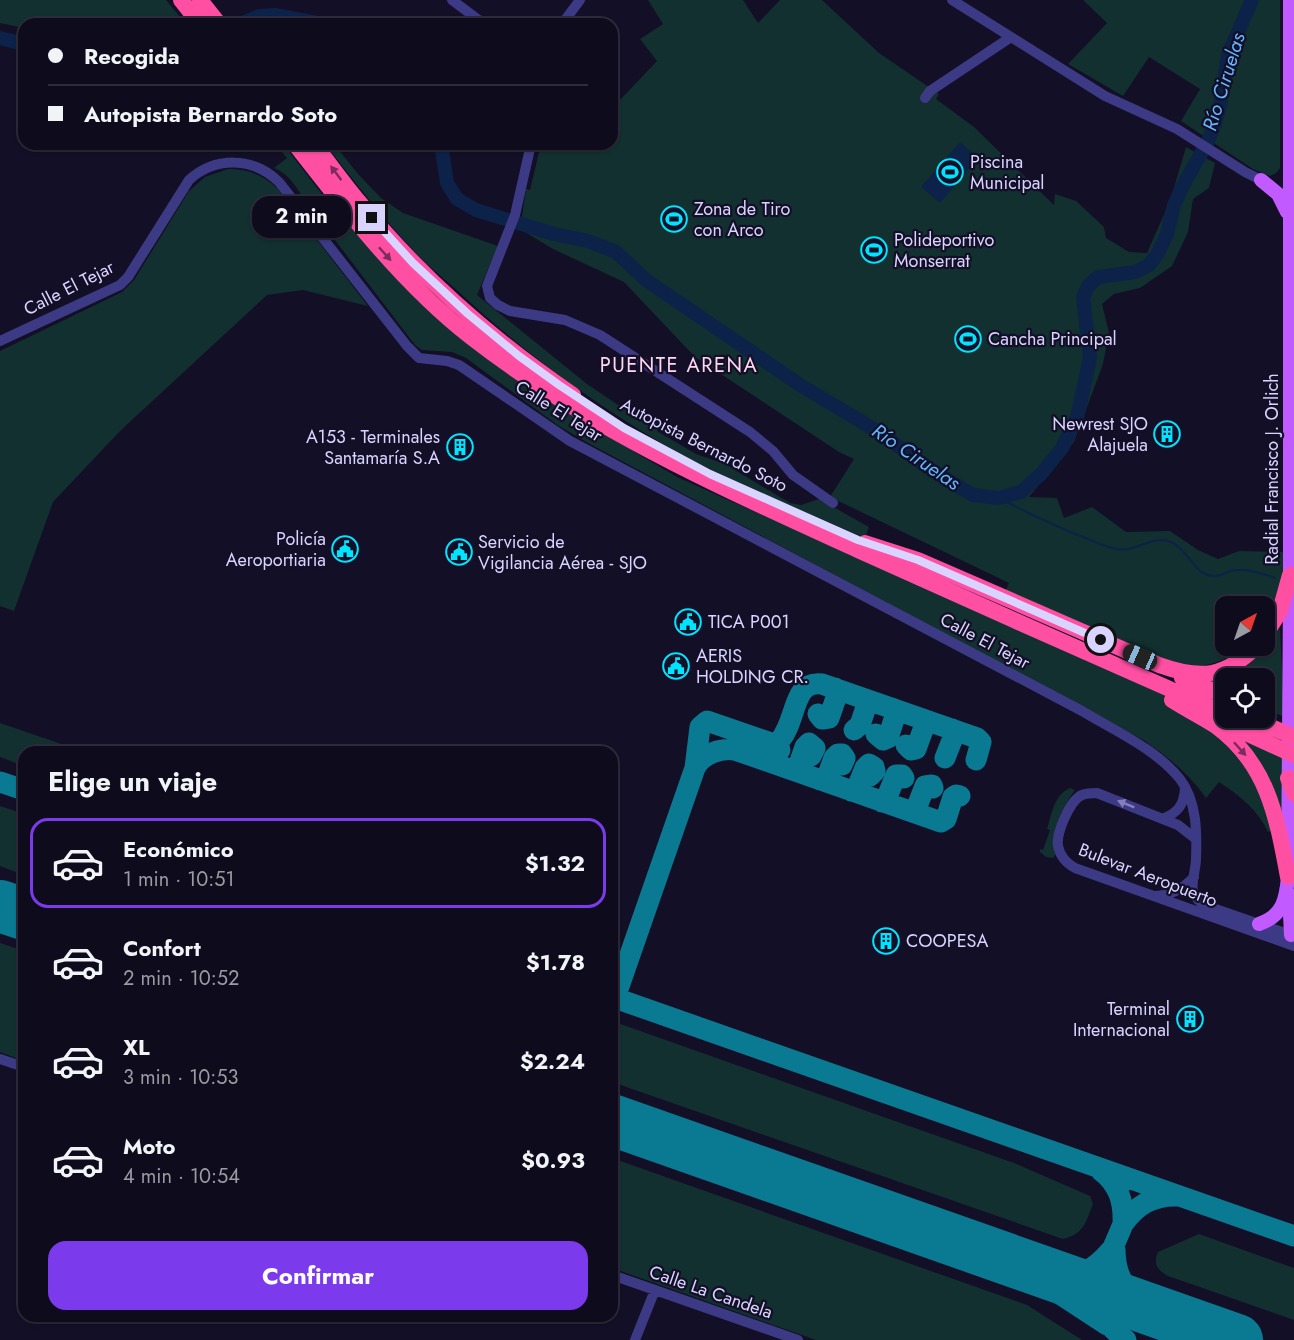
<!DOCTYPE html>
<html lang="es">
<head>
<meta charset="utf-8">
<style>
	body { margin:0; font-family:Jost,sans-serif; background:#1c1929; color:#f1f3f6; height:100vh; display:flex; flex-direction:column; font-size:22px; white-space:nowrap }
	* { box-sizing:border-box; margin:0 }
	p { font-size:20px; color:#9b9ba3 }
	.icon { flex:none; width:33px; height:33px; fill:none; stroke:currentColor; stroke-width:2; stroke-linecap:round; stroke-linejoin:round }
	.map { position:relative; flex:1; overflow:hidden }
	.drawer { position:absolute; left:18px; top:746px; width:600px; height:576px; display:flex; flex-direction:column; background:#0e0b1c; border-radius:18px; box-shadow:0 2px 4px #0004,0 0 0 2px #2e2b3b }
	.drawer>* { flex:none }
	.top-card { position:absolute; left:18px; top:18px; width:600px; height:132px; border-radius:18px; box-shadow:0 2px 4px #0004,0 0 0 2px #2e2b3b; display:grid; align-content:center; height:132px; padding:0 30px; background:#0e0b1c }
	.needle { width:39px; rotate:40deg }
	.buttons { position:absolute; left:1215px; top:596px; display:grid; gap:12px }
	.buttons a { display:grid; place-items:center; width:60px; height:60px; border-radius:12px; background:#0e0b1c; box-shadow:0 2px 4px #0004,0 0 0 2px #2e2b3b; font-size:30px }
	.end { position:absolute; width:27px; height:27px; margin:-14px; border:8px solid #d9d4ff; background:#111; box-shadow:0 0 0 3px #111 }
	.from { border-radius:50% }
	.bubble { position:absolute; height:42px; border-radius:18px; background:#0e0b1c; box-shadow:0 2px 4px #0004,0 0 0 2px #2e2b3b; font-size:20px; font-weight:700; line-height:42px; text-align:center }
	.car { position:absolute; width:18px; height:36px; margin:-18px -9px; border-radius:8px; box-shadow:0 0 4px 2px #0007; background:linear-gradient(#222 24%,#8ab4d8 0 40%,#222 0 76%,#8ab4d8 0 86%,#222 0) }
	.top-card b { display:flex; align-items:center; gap:21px; height:57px; font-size:22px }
	.top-card b+b { border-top:2px solid #2e2b3b }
	.top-card i { width:15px; height:15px; background:#f1f3f6 }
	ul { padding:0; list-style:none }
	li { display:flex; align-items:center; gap:18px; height:90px; margin:0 12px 9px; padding:0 18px; border:3px solid transparent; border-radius:18px }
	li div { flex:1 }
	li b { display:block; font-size:22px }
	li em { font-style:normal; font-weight:700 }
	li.selected { border-color:#7c3aed }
	li>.icon { width:54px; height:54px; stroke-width:1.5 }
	h2 { padding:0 30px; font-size:27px; line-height:72px }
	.button { display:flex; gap:12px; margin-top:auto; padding:12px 30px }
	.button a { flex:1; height:69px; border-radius:18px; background:#7c3aed; color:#fff; font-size:24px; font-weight:700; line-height:69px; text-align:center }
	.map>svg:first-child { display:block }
	.green { fill:#12302f }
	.water { fill:#0c2248 }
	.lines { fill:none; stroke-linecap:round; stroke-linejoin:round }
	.stream { stroke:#0c2248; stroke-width:2 }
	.river { stroke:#0c2248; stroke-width:14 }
	.taxiway { stroke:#0a7a92; stroke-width:21 }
	.runway { stroke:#0a7a92; stroke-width:52 }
	.minor { stroke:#3d3a85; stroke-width:10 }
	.major { stroke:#c25bff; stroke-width:14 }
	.highway { stroke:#ff4fa3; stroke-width:16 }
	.oneway { fill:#7d2c5e }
	.oneway2 { fill:#837fbc }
	.route { stroke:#d9d4ff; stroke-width:8 }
	.labels { text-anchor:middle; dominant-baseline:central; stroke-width:4.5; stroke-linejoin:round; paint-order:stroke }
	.poi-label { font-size:18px; fill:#d9d4ff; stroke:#130f26; text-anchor:start }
	.street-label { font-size:18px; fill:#d9d4ff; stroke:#130f26 }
	.water-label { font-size:20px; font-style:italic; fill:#62b6ff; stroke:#130f26 }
	.neighbourhood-label { font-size:20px; letter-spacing:1.5px; fill:#ffd6f0; stroke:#130f26 }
</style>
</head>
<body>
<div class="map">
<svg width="1294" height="1340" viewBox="0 0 1294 1340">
	<rect width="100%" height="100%" fill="#130f26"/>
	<!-- green -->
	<path class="green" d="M0 0H166L186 24H24V28L0 23Z
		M648 0H743L758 23 780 0H822L879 53 939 94 936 99 974 127 1054 205 1055 194 1076 201 1104 227 1106 238 1129 252 1147 253 1170 201 1186 147 1215 163 1209 188 1193 199 1188 232 1172 266 1140 288 1114 294 1102 304 1109 333 1103 364 1074 442 1029 497 1057 498 1064 518 1092 507 1126 532 1170 531 1198 550 1218 559 1239 551 1283 552V583L1265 629 1264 606H1226V645H1249C1224 662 1208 668 1178 666L1004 594 1009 583 830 497 854 459 839 452 695 357 624 282 553 249 520 229 526 189 530 190 541 144H612V91L621 99 657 61 640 39 663 24Z
		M1083 0H1280V168L1276 173 1270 176 1253 169 1181 121 1200 89 1149 57 1123 96 1068 64 1107 23Z
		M275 144H283L325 198 403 284 577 418 677 477 1171 698 1243 756 1276 829 1268 832C1258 810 1239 795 1219 782L1206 798C1189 774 1169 758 1145 741L590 444 559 426 466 358 452 352 422 350 415 345 306 202C297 189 290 174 274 168L287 158Z
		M325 144H334L358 174 381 198 403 213 498 246 477 295 587 384 630 413 661 424 657 431 696 454 725 464 790 503 801 505 819 499 869 527 865 538C797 508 727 481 663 444 590 401 521 350 459 292 444 279 429 267 415 252 383 218 354 181 325 144Z
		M228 169C249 169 262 175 277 188L368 306 303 290 267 295 120 431 53 502 14 611 0 606V351L122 292 134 280 189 191 205 177Z
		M1280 628 1284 717 1265 708 1264 678H1226L1225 691 1203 681 1252 658 1266 644Z
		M0 723 82 751 24 752V766L0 757Z
		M1229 729 1282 754 1283 813Z
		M1070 788 1075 790C1061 809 1051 831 1055 855L1053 858 1046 857 1040 852V849L1043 850 1050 830 1047 829C1052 813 1054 795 1070 788Z
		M0 806 24 814V875L0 866Z
		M0 943 24 951V1061L0 1052Z
		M612 1021 1014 1163 1090 1196 1093 1204C1086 1222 1084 1234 1063 1239L612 1082Z
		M612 1158 1027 1305 1082 1340H816L612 1268Z
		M1199 1234 1294 1268V1320L1168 1276C1157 1270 1153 1264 1158 1252Z"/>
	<!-- water -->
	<path class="water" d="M960 142 978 158 940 203 921 187Z"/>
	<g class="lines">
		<!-- stream -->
		<path class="stream" d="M999 498C1026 512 1054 526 1083 537 1094 541 1105 547 1117 549 1135 553 1153 534 1171 542 1189 550 1194 575 1213 576 1219 577 1224 573 1230 571 1246 568 1261 573 1275 578"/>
		<!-- river -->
		<path class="river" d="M240 24 259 16 275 15 323 24
			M0 38 24 44
			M441 144 447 183 457 199 476 210 554 234 588 241 616 252 646 280 800 385 877 431 933 471 973 495 999 498 1021 492 1042 473 1062 448 1077 418 1090 358 1083 297 1088 286 1098 277 1135 272 1149 265 1158 253 1167 234 1174 205 1182 187 1208 141 1215 124 1220 106 1228 55 1252 0"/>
		<!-- taxiway -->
		<path class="taxiway" d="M818 714 822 719 829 718 837 695 835 688
			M854 730 860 725 867 704 864 699
			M876 734 883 740 888 738 896 713 892 708
			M906 745 911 750 916 749 924 727 922 719
			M746 754C808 754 780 679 822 684L977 738 981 742 976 760
			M945 758 954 735 952 729
			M695 768 700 727 707 721 774 744 780 750
			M792 770 798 767 805 747 809 743 815 748 811 756
			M820 780 827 777 834 758 838 754H842L845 758 842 765
			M0 782 24 790
			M851 791 857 788 865 768 869 764 874 767 875 771 870 776
			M882 802 887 797 896 775H902L904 778
			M911 811 916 809 925 786 932 785 933 788
			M612 996 617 992 695 768C702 754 720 748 735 750L941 822 946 819 953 797 956 795 960 796
			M612 997 1294 1236
			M1100 1170C1119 1184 1124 1202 1123 1224
			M976 1248 1046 1285 1107 1325
			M1115 1249C1115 1286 1133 1297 1162 1314
			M1054 1276C1081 1276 1093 1271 1111 1250
			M1126 1340C1119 1334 1111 1329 1106 1321 1087 1295 1113 1250 1123 1224 1137 1205 1152 1196 1175 1196"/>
		<!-- runway -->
		<path class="runway" d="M0 906 24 914
			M612 1120 1237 1340"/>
		<!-- minor -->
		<path class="minor" d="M452 0 484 24
			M952 0 1105 96 1177 129 1245 172 1261 180
			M562 24 580 0
			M925 98 930 91 1011 37
			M531 144 515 215 487 286 490 298 498 305 510 311 565 320 600 335 750 432 773 451 793 475 833 503
			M0 341 120 285 128 277 189 180C216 156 253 157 279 182L407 346 419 358 447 361 459 365 570 441 1082 711C1115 731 1156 749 1180 779 1197 801 1197 833 1196 859 1196 869 1191 881 1193 891 1194 897 1199 901 1204 905L1294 936
			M1162 819C1178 813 1184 805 1185 788
			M1196 839 1178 825 1097 793C1092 793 1087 793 1082 795 1070 800 1056 833 1058 846 1060 856 1066 863 1075 868L1294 946
			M1155 896C1172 895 1183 889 1194 877
			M0 1059 24 1067
			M612 1275 798 1340
			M635 1340 655 1290"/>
		<!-- major -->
		<path class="major" d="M1261 180 1278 194 1287 212
			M1289 894 1291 935
			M1259 924C1283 916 1286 899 1288 877L1290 599V0"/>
		<!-- highway -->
		<path class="highway" d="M181 0 200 24
			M200 0 219 24
			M295 144C348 212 402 283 471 337 589 429 724 489 860 551 982 606 1103 660 1226 714
			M314 144C329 163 343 183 359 202 420 277 494 341 573 395
			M865 543 918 560 1159 665C1201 680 1224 678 1258 645
			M1264 637 1280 611 1290 575
			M1182 678 1226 696
			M1172 700C1186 709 1202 717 1216 726 1268 764 1277 818 1288 877
			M1211 717 1294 755
			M1248 717 1294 737
			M1288 778 1294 794"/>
	</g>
	<!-- one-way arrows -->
	<defs><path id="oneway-solid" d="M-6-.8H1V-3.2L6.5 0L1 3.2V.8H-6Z" transform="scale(1.5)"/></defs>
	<g class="oneway">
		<use href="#oneway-solid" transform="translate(336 173) rotate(-127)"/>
		<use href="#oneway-solid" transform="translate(385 254) rotate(48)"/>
		<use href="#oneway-solid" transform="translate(1240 749) rotate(48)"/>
	</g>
	<use class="oneway2" href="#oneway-solid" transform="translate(1126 804) rotate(-158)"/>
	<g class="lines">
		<!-- route -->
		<path class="route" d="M372 218 413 263 468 314 519 356 559 385 624 428 710 474 858 540 918 560 1101 640"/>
	</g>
	<!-- icons -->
	<defs>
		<g id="stadium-ring" transform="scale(1.35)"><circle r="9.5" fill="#130f26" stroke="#00e5ff" stroke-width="1.5"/><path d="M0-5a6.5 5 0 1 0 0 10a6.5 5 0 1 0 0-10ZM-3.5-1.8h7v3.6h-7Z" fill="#00e5ff"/></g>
		<g id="building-ring" transform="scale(1.35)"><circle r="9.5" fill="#130f26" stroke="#00e5ff" stroke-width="1.5"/><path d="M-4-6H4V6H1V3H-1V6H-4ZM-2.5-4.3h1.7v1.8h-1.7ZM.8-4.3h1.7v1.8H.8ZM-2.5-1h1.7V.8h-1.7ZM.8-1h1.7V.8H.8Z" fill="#00e5ff"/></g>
		<g id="civic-ring" transform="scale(1.35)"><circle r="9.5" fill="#130f26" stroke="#00e5ff" stroke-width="1.5"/><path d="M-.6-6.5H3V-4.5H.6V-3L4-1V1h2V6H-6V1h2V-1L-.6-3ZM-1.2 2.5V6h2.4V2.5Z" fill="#00e5ff"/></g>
	</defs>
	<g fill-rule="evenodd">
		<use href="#stadium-ring" x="950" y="172"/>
		<use href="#stadium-ring" x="674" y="219"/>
		<use href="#stadium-ring" x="874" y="250"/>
		<use href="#stadium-ring" x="968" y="339"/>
		<use href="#building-ring" x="1167" y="434"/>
		<use href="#building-ring" x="460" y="447"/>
		<use href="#civic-ring" x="345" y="549"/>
		<use href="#civic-ring" x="459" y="552"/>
		<use href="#civic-ring" x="688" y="622"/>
		<use href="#civic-ring" x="676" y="666"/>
		<use href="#building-ring" x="886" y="941"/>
		<use href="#building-ring" x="1190" y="1019"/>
	</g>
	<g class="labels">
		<!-- poi labels -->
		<g class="poi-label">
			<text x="970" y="162">Piscina<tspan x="970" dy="21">Municipal</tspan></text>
			<text x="694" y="209">Zona de Tiro<tspan x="694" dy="21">con Arco</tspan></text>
			<text x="894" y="240">Polideportivo<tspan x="894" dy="21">Monserrat</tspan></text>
			<text x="988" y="339">Cancha Principal</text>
			<text x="1148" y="424" text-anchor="end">Newrest SJO<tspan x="1148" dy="21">Alajuela</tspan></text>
			<text x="440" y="437" text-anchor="end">A153 - Terminales<tspan x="440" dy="21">Santamaría S.A</tspan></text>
			<text x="326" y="539" text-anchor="end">Policía<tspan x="326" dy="21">Aeroportiaria</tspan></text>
			<text x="478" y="542">Servicio de<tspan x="478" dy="21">Vigilancia Aérea - SJO</tspan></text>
			<text x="708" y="622">TICA P001</text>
			<text x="696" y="656">AERIS<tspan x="696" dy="21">HOLDING CR.</tspan></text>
			<text x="906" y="941">COOPESA</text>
			<text x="1170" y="1009" text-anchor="end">Terminal<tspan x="1170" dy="21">Internacional</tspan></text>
		</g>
		<!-- street labels -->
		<g class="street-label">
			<text transform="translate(69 288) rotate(-27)">Calle El Tejar</text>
			<text transform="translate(559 411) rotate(32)">Calle El Tejar</text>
			<text transform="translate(704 445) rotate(27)">Autopista Bernardo Soto</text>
			<text transform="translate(1272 469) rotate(-90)">Radial Francisco J. Orlich</text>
			<text transform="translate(985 641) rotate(28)">Calle El Tejar</text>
			<text transform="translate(1148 875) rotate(21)">Bulevar Aeropuerto</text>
			<text transform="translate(711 1292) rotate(19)">Calle La Candela</text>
		</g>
		<!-- water labels -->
		<g class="water-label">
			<text transform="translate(1224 82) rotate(-73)">Río Ciruelas</text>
			<text transform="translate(916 457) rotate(34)">Río Ciruelas</text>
		</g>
		<!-- neighbourhood labels -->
		<g class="neighbourhood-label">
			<text x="679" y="365">PUENTE ARENA</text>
		</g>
	</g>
</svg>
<div class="buttons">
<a><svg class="needle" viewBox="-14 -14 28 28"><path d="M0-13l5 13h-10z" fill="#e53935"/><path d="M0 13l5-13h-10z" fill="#9b9ba3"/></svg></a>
<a><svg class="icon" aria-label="locate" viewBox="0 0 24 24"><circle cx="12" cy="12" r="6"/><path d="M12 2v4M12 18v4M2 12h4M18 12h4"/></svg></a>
</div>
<i class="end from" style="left:1101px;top:640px"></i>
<i class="end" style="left:372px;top:218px"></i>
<div class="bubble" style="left:252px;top:196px;width:99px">2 min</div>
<i class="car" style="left:1140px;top:657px;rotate:294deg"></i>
<div class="top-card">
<b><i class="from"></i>Recogida</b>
<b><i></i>Autopista Bernardo Soto</b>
</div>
<section class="drawer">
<h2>Elige un viaje</h2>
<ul>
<li class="selected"><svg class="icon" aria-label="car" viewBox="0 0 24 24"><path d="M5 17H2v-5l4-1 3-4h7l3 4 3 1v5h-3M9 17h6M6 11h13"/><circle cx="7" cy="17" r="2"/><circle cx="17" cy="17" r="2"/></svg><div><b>Económico</b><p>1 min · 10:51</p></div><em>$1.32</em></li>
<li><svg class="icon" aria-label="car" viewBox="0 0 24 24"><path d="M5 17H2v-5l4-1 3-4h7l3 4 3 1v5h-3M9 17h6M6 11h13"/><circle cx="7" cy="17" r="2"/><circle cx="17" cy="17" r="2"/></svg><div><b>Confort</b><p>2 min · 10:52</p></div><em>$1.78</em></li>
<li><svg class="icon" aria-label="car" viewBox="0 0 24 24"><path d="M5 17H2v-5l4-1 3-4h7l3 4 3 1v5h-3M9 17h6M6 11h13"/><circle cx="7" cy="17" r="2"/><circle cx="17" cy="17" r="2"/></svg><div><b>XL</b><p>3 min · 10:53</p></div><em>$2.24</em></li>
<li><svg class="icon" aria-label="car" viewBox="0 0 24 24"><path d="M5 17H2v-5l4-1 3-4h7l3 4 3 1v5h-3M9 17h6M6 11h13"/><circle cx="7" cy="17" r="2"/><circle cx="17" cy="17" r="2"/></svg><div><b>Moto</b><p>4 min · 10:54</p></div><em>$0.93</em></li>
</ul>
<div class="button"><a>Confirmar</a></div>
</section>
</div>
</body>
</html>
